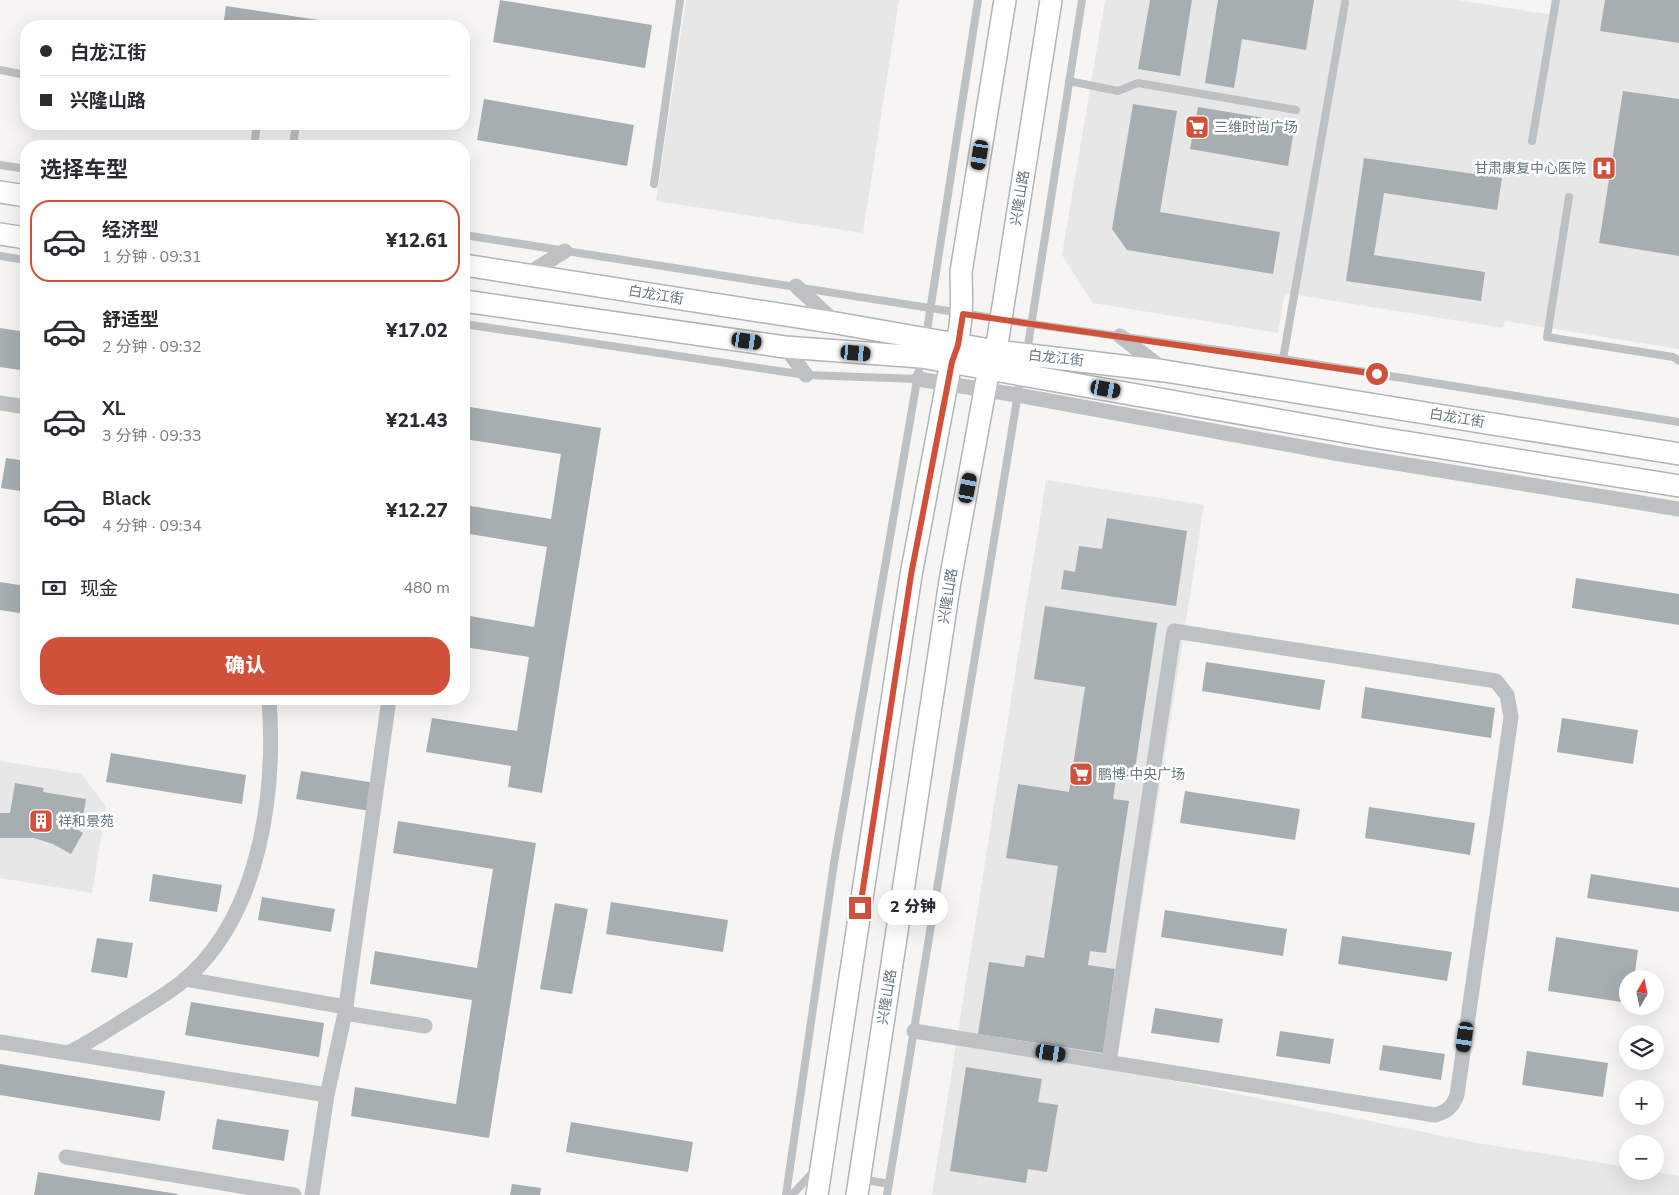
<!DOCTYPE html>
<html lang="zh">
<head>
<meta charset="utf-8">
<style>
	body { margin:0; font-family:"Nunito Sans","Noto Sans SC",sans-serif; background:#f7f7f7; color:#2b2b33; height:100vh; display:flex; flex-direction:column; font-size:19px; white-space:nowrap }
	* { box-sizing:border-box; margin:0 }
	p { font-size:16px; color:#7c7c81 }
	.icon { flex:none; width:28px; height:28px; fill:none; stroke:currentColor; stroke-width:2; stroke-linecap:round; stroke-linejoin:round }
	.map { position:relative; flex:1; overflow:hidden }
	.side { position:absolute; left:20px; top:140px; width:450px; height:565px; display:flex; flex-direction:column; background:#fff; border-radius:20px; box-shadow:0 5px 20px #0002 }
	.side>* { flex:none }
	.top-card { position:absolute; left:20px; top:20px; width:450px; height:110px; border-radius:20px; box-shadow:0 5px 20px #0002; display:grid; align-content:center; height:110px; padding:0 20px; background:#fff }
	.needle { width:32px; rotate:9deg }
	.tools { position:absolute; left:1619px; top:970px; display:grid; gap:10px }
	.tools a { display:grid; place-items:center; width:45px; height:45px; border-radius:50%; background:#fff; box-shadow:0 5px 20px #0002; font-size:25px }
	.end { position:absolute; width:22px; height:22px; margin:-11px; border:6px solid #d05039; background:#fff; box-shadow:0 0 0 2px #fff }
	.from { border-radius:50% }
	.bubble { position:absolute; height:35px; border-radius:18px; background:#fff; box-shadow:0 5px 20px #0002; font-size:16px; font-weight:800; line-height:35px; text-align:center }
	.car { position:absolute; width:15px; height:30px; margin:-15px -8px; border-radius:6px; box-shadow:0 0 4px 1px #0007; background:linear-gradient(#222 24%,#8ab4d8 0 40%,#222 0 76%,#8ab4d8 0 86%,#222 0) }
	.top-card b { display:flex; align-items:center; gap:18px; height:48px; font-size:19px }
	.top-card b+b { border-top:1px solid #e1e1e2 }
	.top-card i { width:12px; height:12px; background:#2b2b33 }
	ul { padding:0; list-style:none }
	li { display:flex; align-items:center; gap:15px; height:82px; margin:0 10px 8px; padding:0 10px; border:2px solid transparent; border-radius:20px }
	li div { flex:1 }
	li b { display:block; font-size:19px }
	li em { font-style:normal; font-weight:800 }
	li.active { border-color:#d05039 }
	li>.icon { width:45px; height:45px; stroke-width:1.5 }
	h2 { padding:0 20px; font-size:22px; line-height:60px }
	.pay { display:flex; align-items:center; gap:12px; height:55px; padding:0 20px; font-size:19px }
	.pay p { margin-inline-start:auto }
	.primary-button { display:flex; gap:10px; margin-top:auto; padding:10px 20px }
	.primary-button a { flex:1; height:58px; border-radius:20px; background:#d05039; color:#fff; font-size:20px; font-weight:800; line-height:58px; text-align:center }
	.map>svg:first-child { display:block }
	.built { fill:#e6e7e6 }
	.building { fill:#a7aeb2 }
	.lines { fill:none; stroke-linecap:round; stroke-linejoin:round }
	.secondary-casing { stroke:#b0b5b8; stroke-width:24 }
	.lane { stroke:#bdc1c4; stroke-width:8 }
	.street { stroke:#bdc1c4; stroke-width:15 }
	.secondary { stroke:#fff; stroke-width:21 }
	.route { stroke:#d05039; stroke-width:6 }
	.labels { text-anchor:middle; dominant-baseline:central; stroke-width:5; stroke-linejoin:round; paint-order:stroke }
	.poi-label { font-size:14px; fill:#687780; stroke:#fff; text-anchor:start }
	.street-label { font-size:14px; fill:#687780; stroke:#fff }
</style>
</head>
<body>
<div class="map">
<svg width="1679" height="1195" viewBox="0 0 1679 1195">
	<rect width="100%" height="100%" fill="#f6f5f3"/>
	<!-- built -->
	<path class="built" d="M686 0H899L863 233 656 201Z
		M1105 0H1457L1553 15 1556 0H1679V349L1505 321 1503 328 1285 293 1278 333 1093 303 1062 255Z
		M1046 480 1204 505 1116 1069 1477 1143 1627 1167 1628 1171H1652L1679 1176V1195H932Z
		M0 761 82 774 106 807 92 893 0 878Z"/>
	<!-- building -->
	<path class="building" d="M500 0 652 25 645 68 493 42Z
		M1150 0H1192L1180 76 1138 69Z
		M1218 0H1314L1306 50 1242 39 1234 88 1205 83Z
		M1605 0H1679V43L1600 31Z
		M226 6 352 25V26H223Z
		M1623 91 1679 99V256L1599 243Z
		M484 99 634 125 627 166 477 140Z
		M1133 104 1177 111 1160 212 1280 232 1273 274 1127 250 1112 229Z
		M1198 107 1295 123 1288 166 1190 149Z
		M1364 158 1502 178 1497 210 1384 193 1374 255 1485 272 1481 301 1346 281Z
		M0 328 26 332V371L0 367Z
		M464 406 601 428 542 793 508 787 511 766 426 752 432 718 517 731 529 657 464 647V615L534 627 547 547 464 533V505L551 519 561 454 464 439Z
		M6 458 26 461V492L1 488Z
		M1107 518 1187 531 1176 606 1061 589 1064 570 1075 572 1079 546 1102 549Z
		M1576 578 1679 594V625L1572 608Z
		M0 582 26 586V614L0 610Z
		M1045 606 1157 623 1134 776 1117 773 1113 799 1129 801 1106 953 1090 951 1088 965 1115 969 1103 1053 978 1034 989 962 1024 967 1026 955 1044 958 1058 866 1006 858 1018 784 1069 792 1085 687 1034 679Z
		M1206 662 1325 680 1320 710 1202 691Z
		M1365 687 1495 708 1491 738 1361 718Z
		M1562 718 1638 730 1633 764 1557 752Z
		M111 753 246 775 242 804 106 782Z
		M301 771 375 783 370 811 296 799Z
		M15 783 44 788 43 792 86 799 81 829 75 828 83 833 71 854 53 844 34 838H0V813H10Z
		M1185 791 1300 809 1295 840 1180 823Z
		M1369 807 1475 823 1470 855 1365 838Z
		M398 821 536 843 489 1138 351 1116 355 1087 456 1104 472 1000 370 984 375 951 477 968 493 869 393 853Z
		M153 874 222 885 217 912 149 901Z
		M1591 874 1679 888V912L1587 898Z
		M262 897 335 909 331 932 258 920Z
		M611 902 728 920 723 952 606 934Z
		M555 903 588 909 572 994 540 989Z
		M1165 910 1287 929 1283 956 1161 937Z
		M1342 936 1452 952 1447 981 1338 964Z
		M1556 937 1638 950 1634 979H1628V1003L1548 991Z
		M97 938 133 943 127 978 91 972Z
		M191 1002 324 1023 319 1057 185 1035Z
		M1155 1008 1223 1019 1219 1043 1151 1033Z
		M1280 1031 1334 1039 1330 1064 1276 1056Z
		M1383 1045 1445 1054 1441 1080 1379 1070Z
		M1527 1051 1608 1063 1603 1097 1522 1085Z
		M0 1064 165 1091 160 1121 0 1095Z
		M966 1067 1042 1079 1038 1102 1058 1105 1047 1172 1028 1169 1026 1183 950 1171Z
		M217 1119 289 1130 284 1161 212 1149Z
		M571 1122 693 1142 688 1172 566 1152Z
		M38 1172 178 1194 177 1195H34Z
		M512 1184 541 1188 540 1195H510Z"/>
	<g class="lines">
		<!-- secondary casing -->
		<g class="secondary-casing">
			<path id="secondary" d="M0 192 26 196
				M0 234 26 238
				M464 265 836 323 996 351 1165 371 1679 454
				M464 301 785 347 921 357 1380 438 1679 486
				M817 1195 911 575 951 362C963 332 962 304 961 272L1005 0
				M857 1195 950 581 989 368 996 351 1051 0"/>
		</g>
		<!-- lane -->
		<path class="lane" d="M0 70 26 75
			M1069 81 1118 91 1138 83 1296 110
			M1532 141 1556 0
			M254 146 257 124
			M293 146 296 124
			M0 165 26 169
			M654 184 680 0
			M1569 197 1547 337 1673 357 1679 361
			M464 235 1032 324 1283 359 1679 422
			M0 256 26 260
			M464 324 806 375 918 379
			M926 337 978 0
			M1027 352 1082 0
			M1283 359 1345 3
			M861 1179 889 1184
			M786 1195 834 863 921 357
			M792 1195 816 1169
			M887 1195 1021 375"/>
		<!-- street -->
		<path class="street" d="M526 275 565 251
			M796 286 836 323
			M1120 336 1164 370
			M785 347 806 375
			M918 379 1017 395 1340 454 1679 509
			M0 403 26 407
			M185 979 346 1007
			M345 1013 425 1026
			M914 1031 1435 1115C1446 1112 1453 1107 1457 1095L1511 717 1507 695 1496 681 1174 631 1109 1062
			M0 1042 327 1095
			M68 1053C92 1041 114 1026 137 1012 156 1000 174 990 190 975 261 910 276 790 269 699
			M66 1157 294 1195
			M312 1195 327 1095 345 1013 389 699"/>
		<!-- secondary -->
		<use href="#secondary" class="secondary"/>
	</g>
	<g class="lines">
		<!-- route -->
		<path class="route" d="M860 908 911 575 952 362 958 345 963 314 1377 374"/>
	</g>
	<!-- icons -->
	<defs>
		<g id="supermarket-square" transform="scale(1.25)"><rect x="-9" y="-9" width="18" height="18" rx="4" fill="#d05039" stroke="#fff"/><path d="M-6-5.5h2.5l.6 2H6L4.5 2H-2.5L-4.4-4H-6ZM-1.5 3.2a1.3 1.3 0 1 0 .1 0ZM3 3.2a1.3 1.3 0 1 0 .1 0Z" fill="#fff"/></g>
		<g id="hospital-square" transform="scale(1.25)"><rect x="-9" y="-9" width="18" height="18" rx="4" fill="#d05039" stroke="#fff"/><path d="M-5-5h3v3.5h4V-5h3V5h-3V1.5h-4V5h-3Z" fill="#fff"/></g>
		<g id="building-square" transform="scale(1.25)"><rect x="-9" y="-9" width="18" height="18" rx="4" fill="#d05039" stroke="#fff"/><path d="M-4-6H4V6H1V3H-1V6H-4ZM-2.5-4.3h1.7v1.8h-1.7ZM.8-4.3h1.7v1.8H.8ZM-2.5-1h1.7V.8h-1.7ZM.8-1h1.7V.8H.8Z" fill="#fff"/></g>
	</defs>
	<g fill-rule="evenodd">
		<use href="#supermarket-square" x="1197" y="127"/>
		<use href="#hospital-square" x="1604" y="168"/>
		<use href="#supermarket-square" x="1081" y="774"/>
		<use href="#building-square" x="41" y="821"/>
	</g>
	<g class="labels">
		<!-- poi labels -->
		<g class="poi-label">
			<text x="1214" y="127">三维时尚广场</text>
			<text x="1586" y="168" text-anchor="end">甘肃康复中心医院</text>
			<text x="1098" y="774">鹏博·中央广场</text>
			<text x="58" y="821">祥和景苑</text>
		</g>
		<!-- street labels -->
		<g class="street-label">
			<text transform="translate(1020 198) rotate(-81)">兴隆山路</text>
			<text transform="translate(656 295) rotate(9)">白龙江街</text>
			<text transform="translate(1056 358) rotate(6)">白龙江街</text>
			<text transform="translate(1457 418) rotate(9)">白龙江街</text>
			<text transform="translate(948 596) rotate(-81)">兴隆山路</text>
			<text transform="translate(887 997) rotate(-81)">兴隆山路</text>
		</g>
	</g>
</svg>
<div class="tools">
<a><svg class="needle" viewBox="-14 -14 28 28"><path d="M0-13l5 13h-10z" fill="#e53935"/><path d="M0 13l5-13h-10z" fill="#7c7c81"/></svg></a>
<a><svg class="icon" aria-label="layers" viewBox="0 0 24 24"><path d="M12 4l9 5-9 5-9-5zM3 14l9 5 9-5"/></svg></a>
<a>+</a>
<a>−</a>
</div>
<i class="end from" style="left:1377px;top:374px"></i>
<i class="end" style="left:860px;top:908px"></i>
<div class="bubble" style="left:878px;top:890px;width:70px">2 分钟</div>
<i class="car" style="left:980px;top:155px;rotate:189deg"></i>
<i class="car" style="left:747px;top:341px;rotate:98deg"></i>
<i class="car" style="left:856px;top:353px;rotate:95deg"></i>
<i class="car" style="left:1106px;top:389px;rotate:100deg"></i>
<i class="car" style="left:968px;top:488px;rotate:11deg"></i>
<i class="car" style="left:1465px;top:1037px;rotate:188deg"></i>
<i class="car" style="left:1051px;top:1053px;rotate:99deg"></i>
<div class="top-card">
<b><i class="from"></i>白龙江街</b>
<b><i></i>兴隆山路</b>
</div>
<section class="side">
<h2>选择车型</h2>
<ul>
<li class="active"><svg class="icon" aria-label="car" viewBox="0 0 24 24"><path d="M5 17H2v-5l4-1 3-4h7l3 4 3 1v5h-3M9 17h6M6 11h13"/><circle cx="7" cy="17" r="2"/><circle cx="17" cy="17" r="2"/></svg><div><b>经济型</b><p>1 分钟 · 09:31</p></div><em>¥12.61</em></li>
<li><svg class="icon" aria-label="car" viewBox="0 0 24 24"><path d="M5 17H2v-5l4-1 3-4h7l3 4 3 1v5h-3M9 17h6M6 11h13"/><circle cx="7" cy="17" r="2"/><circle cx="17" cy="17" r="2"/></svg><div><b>舒适型</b><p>2 分钟 · 09:32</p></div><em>¥17.02</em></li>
<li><svg class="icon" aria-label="car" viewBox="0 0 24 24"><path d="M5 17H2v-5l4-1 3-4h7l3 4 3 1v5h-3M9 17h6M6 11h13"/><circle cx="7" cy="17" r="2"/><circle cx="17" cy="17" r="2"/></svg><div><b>XL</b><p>3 分钟 · 09:33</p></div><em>¥21.43</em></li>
<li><svg class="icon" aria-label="car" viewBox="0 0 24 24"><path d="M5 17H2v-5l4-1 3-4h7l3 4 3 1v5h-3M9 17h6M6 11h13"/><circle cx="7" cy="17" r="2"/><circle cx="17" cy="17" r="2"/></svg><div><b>Black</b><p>4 分钟 · 09:34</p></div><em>¥12.27</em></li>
</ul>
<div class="pay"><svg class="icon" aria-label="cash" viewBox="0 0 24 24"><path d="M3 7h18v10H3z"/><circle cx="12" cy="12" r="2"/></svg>现金<p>480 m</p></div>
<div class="primary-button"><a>确认</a></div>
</section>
</div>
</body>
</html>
